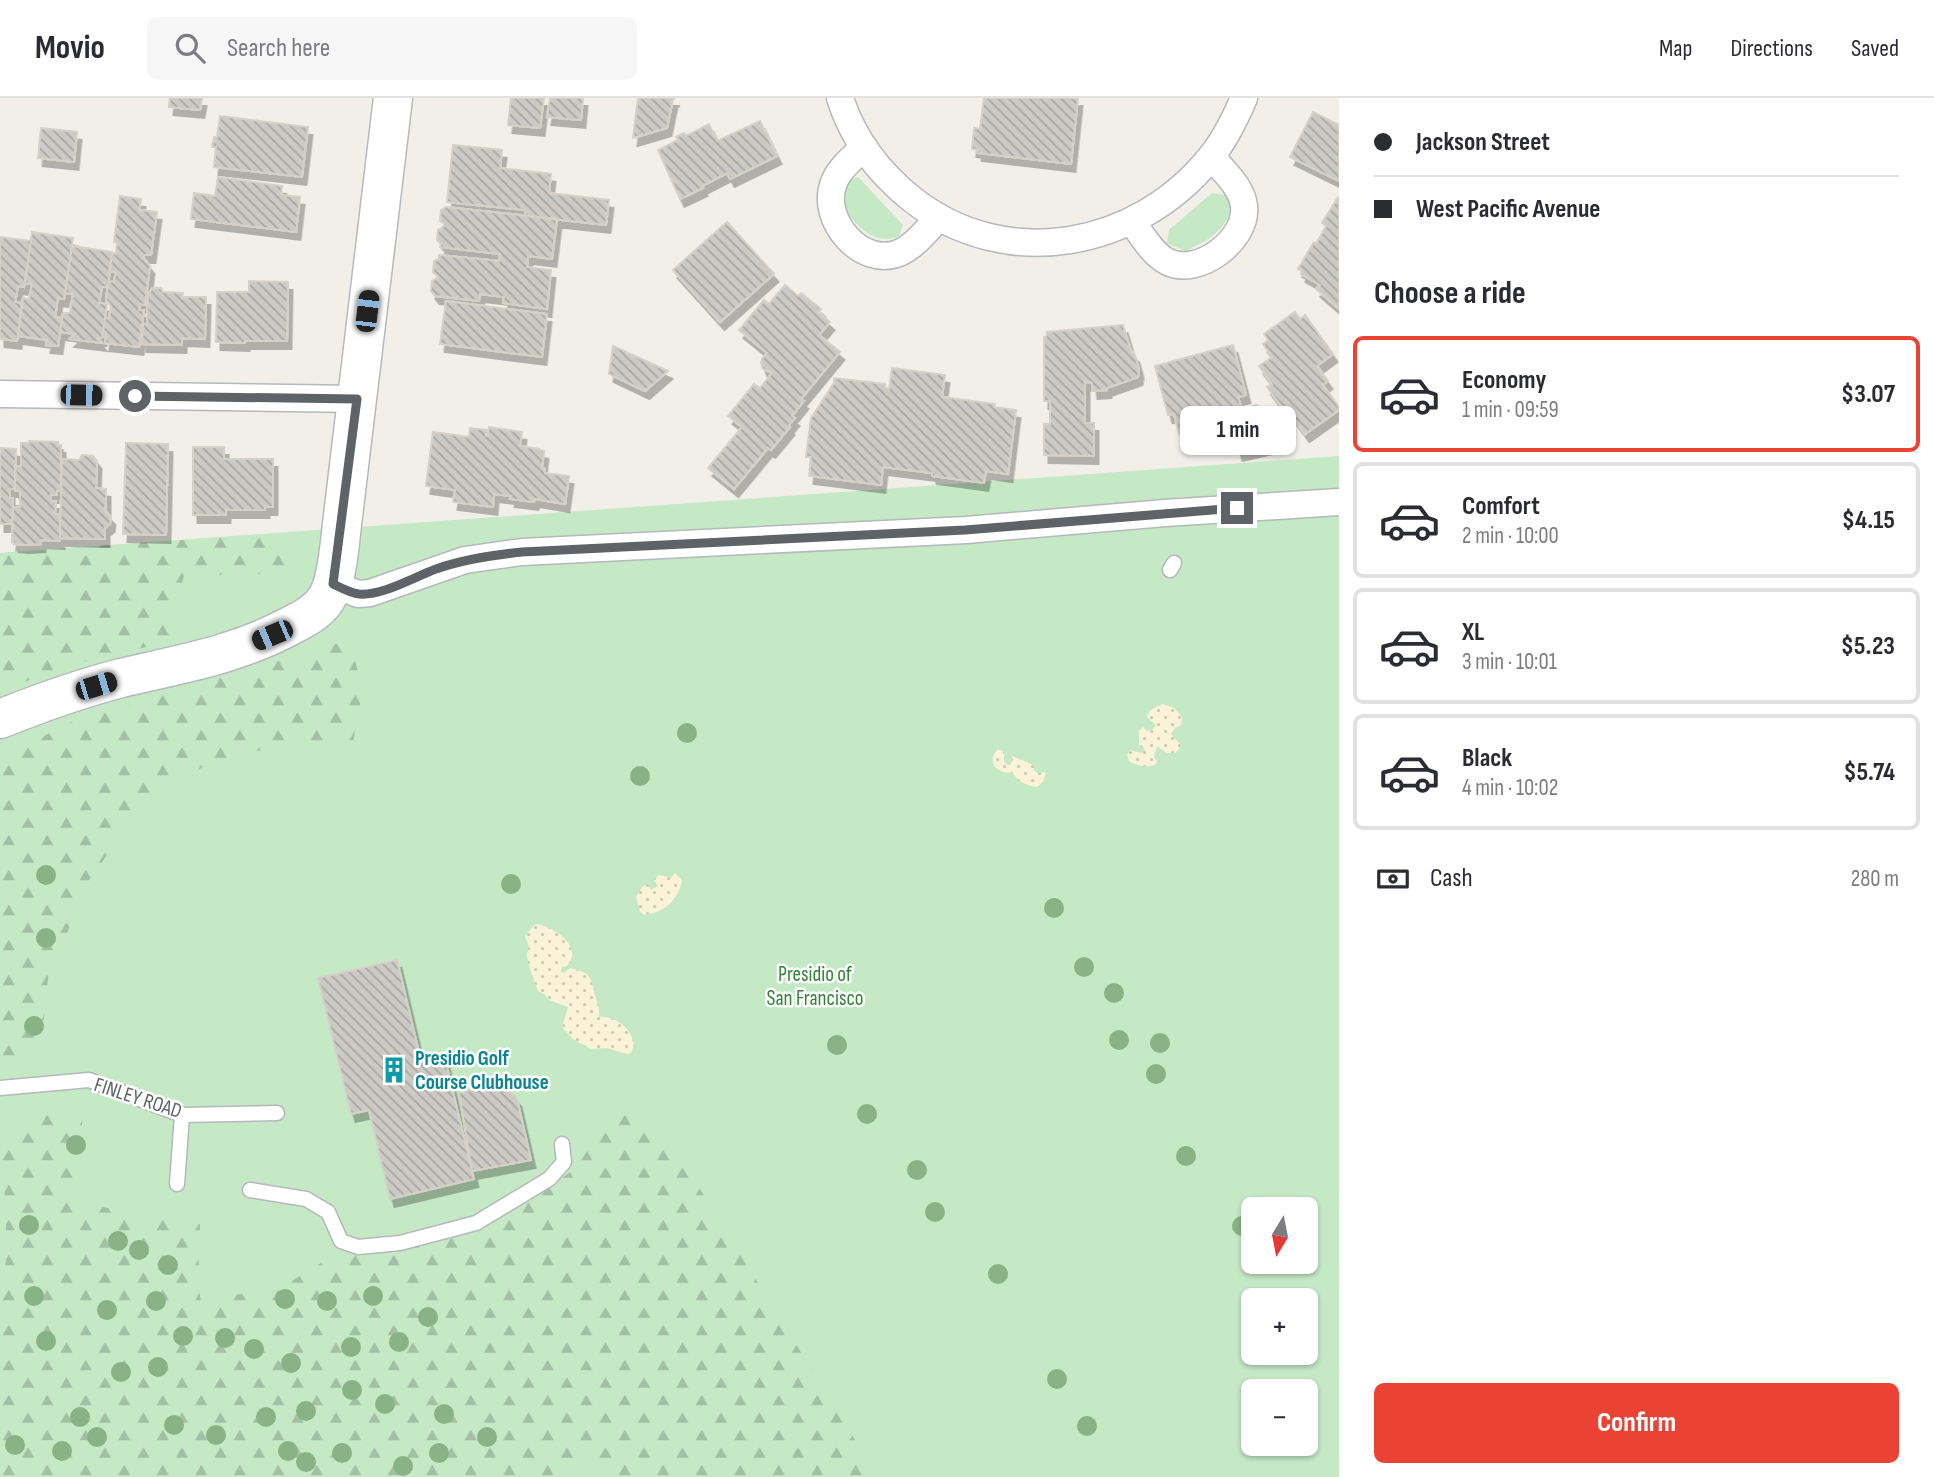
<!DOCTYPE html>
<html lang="en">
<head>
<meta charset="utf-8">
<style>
	body { margin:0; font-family:"Sofia Sans Condensed",sans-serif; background:#f7f7f7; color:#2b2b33; height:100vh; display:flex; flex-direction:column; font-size:26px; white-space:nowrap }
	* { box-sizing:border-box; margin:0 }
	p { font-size:23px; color:#7c7c81 }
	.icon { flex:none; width:38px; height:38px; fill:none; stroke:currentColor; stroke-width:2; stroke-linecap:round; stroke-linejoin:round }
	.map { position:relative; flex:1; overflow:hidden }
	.sheet { display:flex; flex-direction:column; background:#fff; width:595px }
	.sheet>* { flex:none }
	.hud { display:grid; align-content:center; height:154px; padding:0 35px; background:#fff }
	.needle { width:46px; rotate:190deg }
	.tools { position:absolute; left:1241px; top:1099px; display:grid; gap:14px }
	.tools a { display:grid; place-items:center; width:77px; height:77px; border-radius:10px; background:#fff; box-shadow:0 2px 5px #0004; font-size:35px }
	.end { position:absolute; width:32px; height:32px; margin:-16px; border:9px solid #5f6368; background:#fff; box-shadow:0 0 0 4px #fff }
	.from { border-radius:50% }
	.bubble { position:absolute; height:49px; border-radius:10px; background:#fff; box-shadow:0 2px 5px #0004; font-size:23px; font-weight:700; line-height:49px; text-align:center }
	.car { position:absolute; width:21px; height:42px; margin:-21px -10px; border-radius:9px; box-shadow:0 0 5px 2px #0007; background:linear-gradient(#222 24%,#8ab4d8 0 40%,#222 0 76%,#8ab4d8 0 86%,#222 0) }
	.hud b { display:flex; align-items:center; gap:24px; height:66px; font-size:26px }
	.hud b+b { border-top:2px solid #e1e1e2 }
	.hud i { width:18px; height:18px; background:#2b2b33 }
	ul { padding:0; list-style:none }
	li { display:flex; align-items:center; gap:21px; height:116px; margin:0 14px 10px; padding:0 21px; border:4px solid #e1e1e2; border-radius:10px }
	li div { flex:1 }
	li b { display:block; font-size:26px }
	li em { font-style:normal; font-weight:700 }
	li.on { border-color:#ea4335 }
	li>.icon { width:63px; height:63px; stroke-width:1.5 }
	h2 { padding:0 35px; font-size:32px; line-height:84px }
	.pay { display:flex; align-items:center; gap:18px; height:77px; padding:0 35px; font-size:26px }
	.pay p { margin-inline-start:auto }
	.action { display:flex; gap:14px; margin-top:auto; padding:14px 35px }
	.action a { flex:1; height:80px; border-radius:10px; background:#ea4335; color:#fff; font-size:28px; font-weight:700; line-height:80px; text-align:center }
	header { display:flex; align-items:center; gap:42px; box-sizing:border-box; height:98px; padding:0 35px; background:#fff; border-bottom:2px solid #e1e1e2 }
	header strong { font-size:33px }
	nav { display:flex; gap:38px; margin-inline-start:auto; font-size:24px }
	.search { width:490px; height:63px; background:#f7f7f7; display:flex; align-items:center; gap:18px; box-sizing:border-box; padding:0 24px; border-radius:10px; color:#7c7c81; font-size:26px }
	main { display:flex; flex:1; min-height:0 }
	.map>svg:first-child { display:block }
	.green { fill:#c5e8c5; fill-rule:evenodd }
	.forest { fill:url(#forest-firs) }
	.sand { fill:url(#sand-dots) }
	.building { fill:url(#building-back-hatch); stroke:#d6d1c6; stroke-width:2; filter:url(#shadow) }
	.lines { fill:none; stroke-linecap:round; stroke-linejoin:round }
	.lane-casing { stroke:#b5b8bc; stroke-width:17 }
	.street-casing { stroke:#b5b8bc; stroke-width:29 }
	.secondary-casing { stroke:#b6babf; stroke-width:41 }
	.lane { stroke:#fff; stroke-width:14 }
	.street { stroke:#fff; stroke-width:26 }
	.secondary { stroke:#fff; stroke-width:38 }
	.tree { fill:#89b387 }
	.route { stroke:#5f6368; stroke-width:9 }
	.labels { text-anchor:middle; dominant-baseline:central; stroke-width:5; stroke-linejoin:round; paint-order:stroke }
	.park-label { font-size:21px; fill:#348238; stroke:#fff }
	.culture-label { font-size:21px; font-weight:bold; fill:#0d838f; stroke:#fff; text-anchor:start }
	.street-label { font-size:21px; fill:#5f6368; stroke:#fff }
</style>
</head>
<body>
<header>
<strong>Movio</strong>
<div class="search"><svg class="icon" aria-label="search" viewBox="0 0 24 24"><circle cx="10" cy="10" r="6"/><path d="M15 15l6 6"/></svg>Search here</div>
<nav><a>Map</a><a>Directions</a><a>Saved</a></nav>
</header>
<main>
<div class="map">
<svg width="1339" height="1379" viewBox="0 0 1339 1379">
	<defs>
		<pattern id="forest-firs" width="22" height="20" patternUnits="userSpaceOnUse" patternTransform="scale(1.75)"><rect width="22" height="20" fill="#c5e8c5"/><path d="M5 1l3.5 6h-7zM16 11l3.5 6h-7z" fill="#a3c0a4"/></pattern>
		<pattern id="sand-dots" width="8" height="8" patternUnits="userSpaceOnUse" patternTransform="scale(1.75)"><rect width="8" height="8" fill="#fbf3d9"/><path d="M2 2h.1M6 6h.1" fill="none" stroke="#cec8b4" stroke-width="1.8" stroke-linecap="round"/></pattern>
		<pattern id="building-back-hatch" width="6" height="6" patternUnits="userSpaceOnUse" patternTransform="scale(1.75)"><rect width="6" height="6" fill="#cccac5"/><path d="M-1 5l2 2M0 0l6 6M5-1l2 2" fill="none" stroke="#a9a8a4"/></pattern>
		<filter id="shadow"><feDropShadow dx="4.5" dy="8" stdDeviation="0" flood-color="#0004"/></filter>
	</defs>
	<rect width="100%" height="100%" fill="#f1efe8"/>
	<!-- green -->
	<path class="green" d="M858 79 903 127 899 138C875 149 858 128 843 111 844 95 840 83 858 79Z
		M1212 95 1225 97 1232 112C1220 136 1209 142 1185 153L1167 145 1169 132Z
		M1339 358V1379H0V455ZM1253 1111H1306V1164H1253ZM1253 1202H1306V1255H1253ZM1253 1293H1306V1346H1253Z"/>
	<!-- forest -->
	<path class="forest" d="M264 436 294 476 184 477 168 544 73 566 0 593V455Z
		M349 542 363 591 350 661 341 646 297 644 209 664 163 699 121 737 90 781 48 880 40 961H0V670L3 664 62 627Z
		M614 1012 669 1041 878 1379H596L581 1357 550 1379H0V1194L7 1158 3 1058 35 1014H83L76 1101 91 1107 200 1126 198 1186 201 1204 285 1187 363 1139 475 1141 576 1070Z"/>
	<!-- sand -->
	<path class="sand" d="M1163 606 1174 610 1182 619 1181 627 1175 630 1171 636 1181 647 1176 655H1167L1157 648 1154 659 1157 663 1155 667C1145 670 1138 668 1129 663L1127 657 1130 652 1142 655 1145 652 1142 647H1139V633L1143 629 1147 633 1153 631 1156 627 1147 619 1150 612Z
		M998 651 1004 654V663L1007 667H1010L1012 663V658C1020 662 1026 663 1034 668V673L1038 675 1046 674 1043 684 1037 689C1027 688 1018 684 1013 675 998 676 985 665 998 651Z
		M675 775 682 782C678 803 665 814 644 817L640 813 636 799 642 789 648 786 651 792 658 788 654 782 659 777 671 780Z
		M537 826C555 830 584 848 567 868L562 869 561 874 564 875 570 870C590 875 591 878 595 897 597 905 600 911 599 919 616 917 641 936 631 955L627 956 607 950 591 951 573 941 562 929 568 909 549 902 544 896 538 893 528 865 527 856 529 849 525 838 534 827Z"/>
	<!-- building -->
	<path class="building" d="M170 0H202L200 12 169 9Z
		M511 0H544L540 30 508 27Z
		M550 0H583L581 22 547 19Z
		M638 0H675L673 1 667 30 633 40Z
		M984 0H1078L1071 66 977 55 978 52 972 51 974 30 980 31Z
		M1313 14 1339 27V83L1290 59Z
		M220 18 308 29 302 79 214 69 216 49H212L214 39H217Z
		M760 23 777 58 730 81 727 75 702 88 703 90 680 101 658 52 678 42 676 39 684 35 686 38 709 26 717 43Z
		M41 30 77 34 74 64 38 60Z
		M453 47 502 52 500 70 551 76 549 95 609 102 606 127 525 118V112L447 104Z
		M218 79 282 88 281 97 300 99 296 134 191 121 194 95 215 98Z
		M120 98 141 101 139 112 157 114 151 157H144L143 159 150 168 145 207 140 206 139 212H144L139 249 105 245 106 234H103L105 220H109L111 208 106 202 108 185 114 183 116 174H109L112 155 116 156 117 144H114Z
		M1338 99H1339V211L1316 191 1320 187 1301 176 1302 173 1298 171 1314 144 1316 146 1326 128 1322 125Z
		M446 109 557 121 552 161 528 158 527 169 551 172 547 211 503 205 504 199 480 196 479 203 435 198 431 193 432 183 437 180 438 178 433 174 434 163 439 161V157L499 163 500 156 440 149 441 146 437 142 438 132 443 129 444 126 440 123 441 112Z
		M727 124 774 176 720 224 673 172Z
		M32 134 73 140 64 201 58 200 55 219 62 220 58 248 46 247 47 242 18 238 23 200 29 201 32 186 25 185Z
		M0 139 31 143 24 189 18 188 15 204 22 205 17 243 0 241Z
		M72 148 112 154 108 189H102L99 205 107 206 102 240H98L102 245 70 241 75 236 60 234 63 215H70L73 196 65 195Z
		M249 183 288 184 287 243H245V245L216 244 217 194H249Z
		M785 187 798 198 801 195 821 211 818 214 830 224 819 237 840 254 801 301 804 303 792 318 795 320 789 327 790 329 771 352 768 350 734 391 708 370 742 329 728 318 754 286 760 290 772 275 763 271 761 265 762 261 767 255 739 232 764 202 769 206Z
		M152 190H161L163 194 183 195 182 199H206L205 241 182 240V247L142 246 143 226H147L148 194H150Z
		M446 203 547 216 542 259 440 246Z
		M1295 214 1300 221 1305 217 1333 256 1317 268 1328 283 1323 287 1339 309V312L1305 336 1287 312 1285 313 1267 289 1272 286 1259 268 1272 259 1263 246 1268 242 1264 236Z
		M1123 227 1131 253 1135 257 1139 272 1138 279 1107 290V292L1093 293 1092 285 1085 284V325H1094V358L1044 357V326H1050V303H1044V239H1046L1047 234Z
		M1233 247 1246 297 1238 299 1242 311 1257 307 1268 348 1238 355 1230 322 1179 336 1174 316 1168 317 1155 268Z
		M613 248 668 273 645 293 609 276Z
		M892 270 945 277 942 299 995 306 994 309 1016 312 1008 376 986 373 984 385 932 378V375L883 369 881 387 809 378 811 359H806L811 320 834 285V280L885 286V290L889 291Z
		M489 329 522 334 520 348 539 351 540 352 544 353 542 370 545 371V375L569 378 565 406 535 401 534 404 510 401 511 398 494 396 493 409 453 404 455 392 426 388 433 334 469 339 470 330 487 332 486 338H488Z
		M29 343 58 344V347H61V393H57V397H51V403H56L55 416H60V443L41 442V446L25 447 14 446 13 443 12 444 13 409H20V393H15V368H21V345H29Z
		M126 345 168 346 166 437 123 436Z
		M193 349H224V361H273V409H265V412H226V417H193Z
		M0 350 16 351 15 391H10V400H13L12 426H0Z
		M82 357 93 358 97 363 96 390 106 391V411L105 410V413L111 419 110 426 105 430V441L60 440 62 361 79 362Z
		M397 862 421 963 444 957 474 1081 390 1101 369 1012 351 1016 318 880Z
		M501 984 517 1001 531 1062 472 1073 459 995Z"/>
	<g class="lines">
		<!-- lane casing -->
		<g class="lane-casing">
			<path id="lane" d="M1170 472 1174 465
				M0 990 89 982 182 1017 277 1015
				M177 1086 182 1017
				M250 1092 306 1101 328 1114 341 1143 358 1149 400 1145 476 1125 549 1081 564 1064 562 1046"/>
		</g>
		<!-- street casing -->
		<g class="street-casing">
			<path id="street" d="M840 0C853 41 879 75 913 102 1007 175 1137 150 1210 60 1225 42 1235 21 1244 0
				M864 49C853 60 838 71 833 87 821 122 861 170 899 155 915 148 927 132 939 119
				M1132 124C1142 137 1153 157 1168 164 1199 179 1248 141 1244 108 1242 89 1223 73 1212 59
				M0 296 357 301
				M333 486 358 496 370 495 465 462 522 454 966 432 1165 415 1339 404"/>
		</g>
		<!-- secondary casing -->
		<g class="secondary-casing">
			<path id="secondary" d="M0 621C40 605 79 591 121 580 180 566 233 558 288 529 302 522 318 514 326 501 338 484 340 440 343 418L393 0"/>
		</g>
		<!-- lane -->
		<use href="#lane" class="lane"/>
		<!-- street -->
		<use href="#street" class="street"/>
		<!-- secondary -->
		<use href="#secondary" class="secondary"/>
	</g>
	<!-- trees -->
	<g class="tree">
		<circle cx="687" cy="635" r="10"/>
		<circle cx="640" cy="678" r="10"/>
		<circle cx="46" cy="777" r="10"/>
		<circle cx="511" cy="786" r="10"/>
		<circle cx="1054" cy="810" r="10"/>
		<circle cx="46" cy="840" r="10"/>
		<circle cx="1084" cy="869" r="10"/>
		<circle cx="1114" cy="895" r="10"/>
		<circle cx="34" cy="928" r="10"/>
		<circle cx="1119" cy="942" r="10"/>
		<circle cx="1160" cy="945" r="10"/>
		<circle cx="837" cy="947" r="10"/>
		<circle cx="1156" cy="976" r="10"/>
		<circle cx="867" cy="1016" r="10"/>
		<circle cx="76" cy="1047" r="10"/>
		<circle cx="1186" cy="1058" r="10"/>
		<circle cx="917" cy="1072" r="10"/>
		<circle cx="935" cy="1114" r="10"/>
		<circle cx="29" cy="1127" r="10"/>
		<circle cx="1242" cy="1128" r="10"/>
		<circle cx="118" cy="1143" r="10"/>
		<circle cx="139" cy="1152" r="10"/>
		<circle cx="168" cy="1167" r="10"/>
		<circle cx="998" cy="1176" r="10"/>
		<circle cx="34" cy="1198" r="10"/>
		<circle cx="373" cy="1198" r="10"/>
		<circle cx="285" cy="1201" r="10"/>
		<circle cx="156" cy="1203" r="10"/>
		<circle cx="327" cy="1203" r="10"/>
		<circle cx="107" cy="1212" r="10"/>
		<circle cx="428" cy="1219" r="10"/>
		<circle cx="183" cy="1238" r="10"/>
		<circle cx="225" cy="1240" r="10"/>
		<circle cx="46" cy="1243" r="10"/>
		<circle cx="399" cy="1244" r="10"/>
		<circle cx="351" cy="1249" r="10"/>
		<circle cx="254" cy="1251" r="10"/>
		<circle cx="291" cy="1265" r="10"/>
		<circle cx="158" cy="1269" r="10"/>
		<circle cx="121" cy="1274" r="10"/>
		<circle cx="1057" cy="1281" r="10"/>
		<circle cx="352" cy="1292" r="10"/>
		<circle cx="385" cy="1306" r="10"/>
		<circle cx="306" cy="1313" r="10"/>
		<circle cx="444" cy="1316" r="10"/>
		<circle cx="80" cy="1319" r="10"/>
		<circle cx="266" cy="1319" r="10"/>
		<circle cx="174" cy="1327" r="10"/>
		<circle cx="1087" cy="1328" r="10"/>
		<circle cx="216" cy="1337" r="10"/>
		<circle cx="97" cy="1339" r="10"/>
		<circle cx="487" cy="1339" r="10"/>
		<circle cx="15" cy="1347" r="10"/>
		<circle cx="62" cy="1353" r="10"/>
		<circle cx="288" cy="1353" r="10"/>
		<circle cx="342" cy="1355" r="10"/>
		<circle cx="439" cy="1355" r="10"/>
		<circle cx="306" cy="1364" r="10"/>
		<circle cx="403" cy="1368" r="10"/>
	</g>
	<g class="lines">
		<!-- route -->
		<path class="route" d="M135 298 357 301 333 486C341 490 350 495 359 496 382 498 414 479 436 471 464 461 493 457 522 454L965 432 1237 410"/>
	</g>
	<!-- icons -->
	<defs>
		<g id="building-bare" transform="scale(2.1)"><path d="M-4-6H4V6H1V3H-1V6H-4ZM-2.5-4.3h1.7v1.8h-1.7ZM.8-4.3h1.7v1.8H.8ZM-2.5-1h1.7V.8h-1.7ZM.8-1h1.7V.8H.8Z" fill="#0f9aa8" stroke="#fff" stroke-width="2.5" paint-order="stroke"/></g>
	</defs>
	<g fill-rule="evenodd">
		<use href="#building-bare" x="394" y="972"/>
	</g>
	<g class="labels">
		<!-- park labels -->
		<g class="park-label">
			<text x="815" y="876">Presidio of<tspan x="815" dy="24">San Francisco</tspan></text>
		</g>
		<!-- culture labels -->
		<g class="culture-label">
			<text x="415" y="960">Presidio Golf<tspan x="415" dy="24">Course Clubhouse</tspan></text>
		</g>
		<!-- street labels -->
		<g class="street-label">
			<text transform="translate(138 1000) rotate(18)">FINLEY ROAD</text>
		</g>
	</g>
</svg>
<div class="tools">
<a><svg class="needle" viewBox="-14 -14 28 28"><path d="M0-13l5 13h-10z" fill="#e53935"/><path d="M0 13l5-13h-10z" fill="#7c7c81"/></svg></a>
<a>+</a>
<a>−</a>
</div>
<i class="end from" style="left:135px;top:298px"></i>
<i class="end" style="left:1237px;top:410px"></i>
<div class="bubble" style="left:1180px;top:308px;width:116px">1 min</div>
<i class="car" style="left:367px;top:213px;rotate:7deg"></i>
<i class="car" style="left:81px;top:297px;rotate:91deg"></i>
<i class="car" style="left:272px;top:537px;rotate:247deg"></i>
<i class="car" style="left:96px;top:588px;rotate:73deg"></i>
</div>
<section class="sheet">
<div class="hud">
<b><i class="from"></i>Jackson Street</b>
<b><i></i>West Pacific Avenue</b>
</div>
<h2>Choose a ride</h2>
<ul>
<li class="on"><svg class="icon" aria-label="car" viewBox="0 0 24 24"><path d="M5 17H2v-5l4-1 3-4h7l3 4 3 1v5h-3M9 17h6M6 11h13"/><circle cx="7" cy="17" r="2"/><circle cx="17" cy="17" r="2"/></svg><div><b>Economy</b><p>1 min · 09:59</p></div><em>$3.07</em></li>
<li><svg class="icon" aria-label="car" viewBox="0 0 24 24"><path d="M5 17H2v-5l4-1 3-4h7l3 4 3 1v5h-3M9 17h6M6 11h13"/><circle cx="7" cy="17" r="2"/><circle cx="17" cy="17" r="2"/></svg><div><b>Comfort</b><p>2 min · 10:00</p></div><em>$4.15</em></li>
<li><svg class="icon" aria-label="car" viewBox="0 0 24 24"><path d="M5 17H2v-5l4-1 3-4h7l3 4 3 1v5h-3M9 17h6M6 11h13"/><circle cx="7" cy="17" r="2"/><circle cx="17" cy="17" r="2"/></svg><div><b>XL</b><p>3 min · 10:01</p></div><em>$5.23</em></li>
<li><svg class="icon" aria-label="car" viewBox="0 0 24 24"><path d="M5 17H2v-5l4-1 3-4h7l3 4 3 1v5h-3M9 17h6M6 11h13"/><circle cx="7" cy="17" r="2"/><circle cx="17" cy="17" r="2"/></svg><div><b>Black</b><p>4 min · 10:02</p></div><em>$5.74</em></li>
</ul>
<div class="pay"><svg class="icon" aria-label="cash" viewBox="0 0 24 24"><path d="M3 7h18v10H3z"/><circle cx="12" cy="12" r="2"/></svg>Cash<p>280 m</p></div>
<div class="action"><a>Confirm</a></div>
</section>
</main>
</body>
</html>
